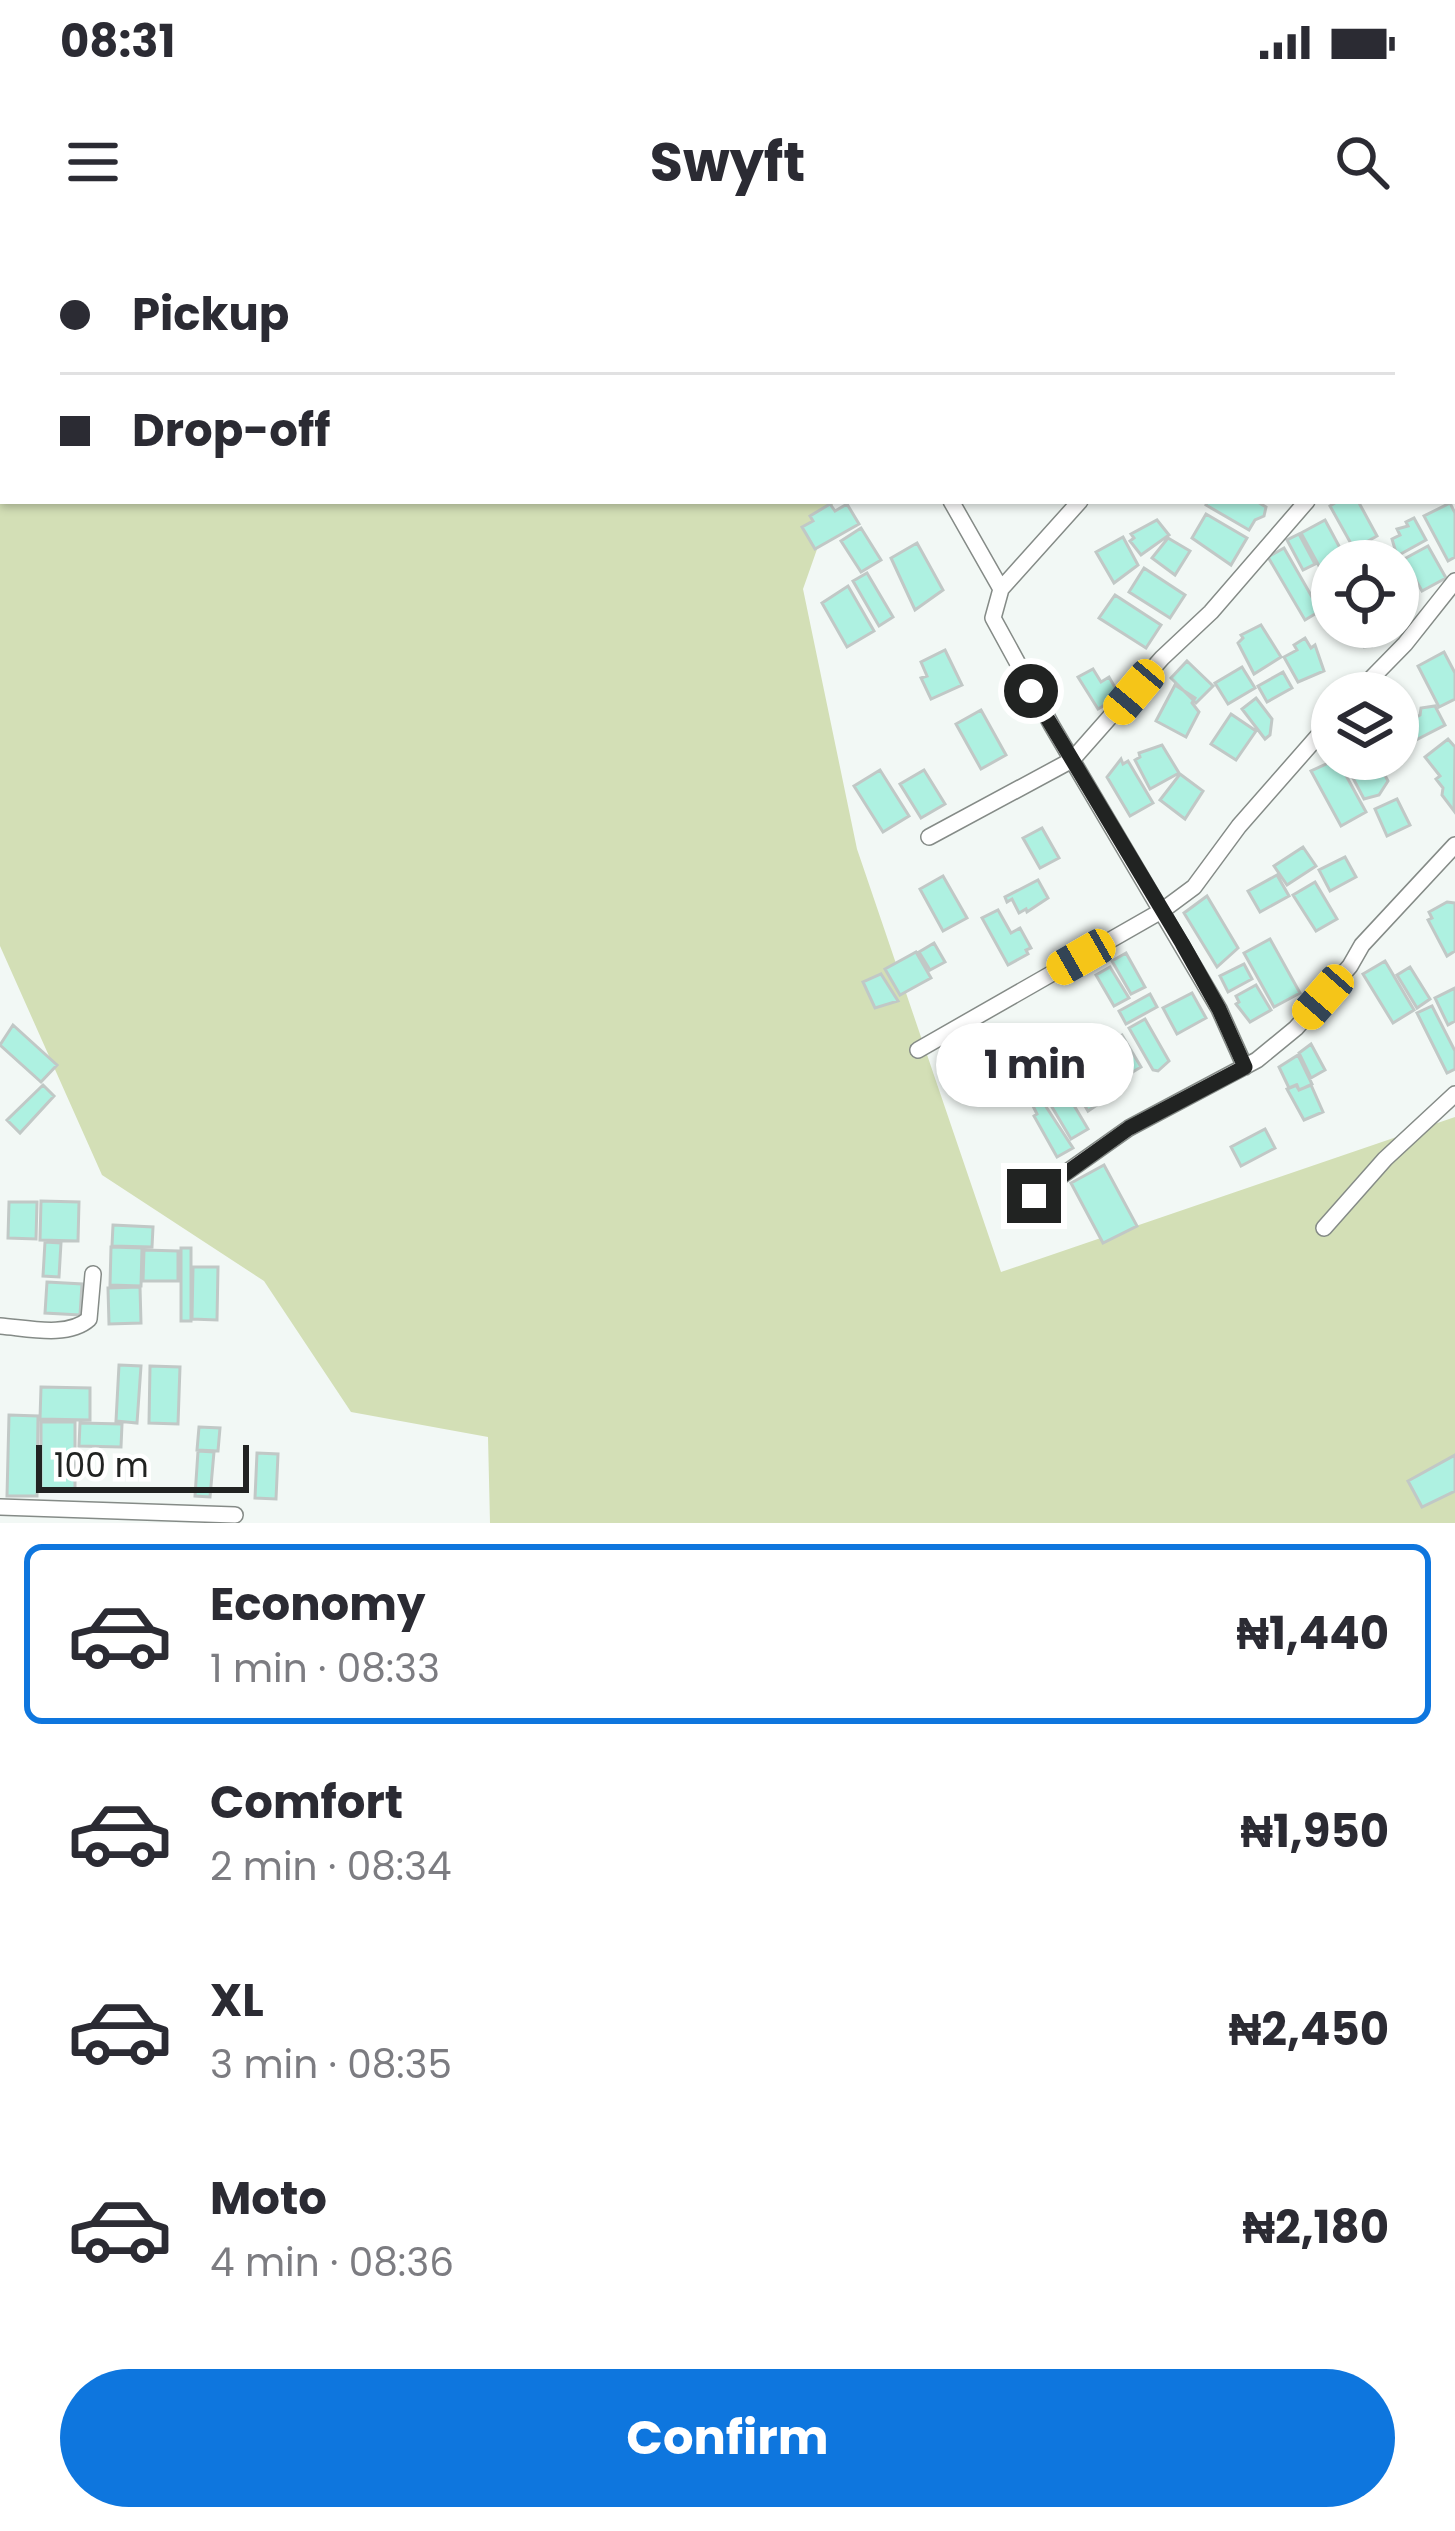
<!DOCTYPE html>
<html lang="en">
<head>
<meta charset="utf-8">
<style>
	body { margin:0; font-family:Poppins,sans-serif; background:#f7f7f7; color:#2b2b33; height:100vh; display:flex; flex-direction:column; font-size:45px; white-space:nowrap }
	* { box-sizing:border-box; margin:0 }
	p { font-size:39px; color:#7c7c81 }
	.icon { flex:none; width:66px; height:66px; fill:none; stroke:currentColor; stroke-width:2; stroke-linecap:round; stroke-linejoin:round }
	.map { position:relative; height:1283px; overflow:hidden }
	.drawer { display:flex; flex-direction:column; background:#fff; flex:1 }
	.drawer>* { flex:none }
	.banner { position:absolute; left:0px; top:0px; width:1455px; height:264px; box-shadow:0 3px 9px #0004; display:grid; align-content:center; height:264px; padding:0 60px; background:#fff }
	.buttons { position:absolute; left:1311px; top:300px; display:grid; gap:24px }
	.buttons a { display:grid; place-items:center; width:108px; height:108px; border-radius:50%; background:#fff; box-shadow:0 3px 9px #0004; font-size:60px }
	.scale { position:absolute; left:36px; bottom:30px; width:213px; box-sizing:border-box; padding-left:12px; border:6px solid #212322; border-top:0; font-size:33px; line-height:42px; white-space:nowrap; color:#212322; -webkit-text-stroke:9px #fff; paint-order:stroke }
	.end { position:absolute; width:54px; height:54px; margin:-27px; border:15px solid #212322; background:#fff; box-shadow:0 0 0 6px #fff }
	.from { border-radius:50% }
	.bubble { position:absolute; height:84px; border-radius:42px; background:#fff; box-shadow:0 3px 9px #0004; font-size:39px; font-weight:700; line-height:84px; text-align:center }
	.car { position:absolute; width:36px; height:72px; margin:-36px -18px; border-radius:15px; box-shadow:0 0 9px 3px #0007; background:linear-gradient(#f5c518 24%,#345 0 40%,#f5c518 0 76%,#345 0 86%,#f5c518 0) }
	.banner b { display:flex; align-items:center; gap:42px; height:114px; font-size:45px }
	.banner b+b { border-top:3px solid #e1e1e2 }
	.banner i { width:30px; height:30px; background:#2b2b33 }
	ul { padding:21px 0 0; list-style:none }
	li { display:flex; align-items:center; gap:36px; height:180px; margin:0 24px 18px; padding:0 36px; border:6px solid transparent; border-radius:18px }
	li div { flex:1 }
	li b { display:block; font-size:45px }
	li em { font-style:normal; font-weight:700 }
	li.current { border-color:#0e76de }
	li>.icon { width:108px; height:108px; stroke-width:1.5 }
	.button { display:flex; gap:24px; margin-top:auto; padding:24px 60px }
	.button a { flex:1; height:138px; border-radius:72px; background:#0e76de; color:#fff; font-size:48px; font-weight:700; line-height:138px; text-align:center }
	.status { display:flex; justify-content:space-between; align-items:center; height:84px; padding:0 60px; background:#fff; direction:ltr }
	.status svg { height:33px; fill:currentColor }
	header { display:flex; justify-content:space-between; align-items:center; height:156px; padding:0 60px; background:#fff; font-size:54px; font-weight:700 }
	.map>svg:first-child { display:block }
	.green { fill:#d3dfb6 }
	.building { fill:#aef1e1; stroke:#c1c8c6; stroke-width:3 }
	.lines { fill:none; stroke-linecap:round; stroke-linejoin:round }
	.street-casing { stroke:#858b87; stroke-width:18 }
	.street { stroke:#fff; stroke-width:15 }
	.route { stroke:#212322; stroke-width:15 }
</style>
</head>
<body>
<div class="status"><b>08:31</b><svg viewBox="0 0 49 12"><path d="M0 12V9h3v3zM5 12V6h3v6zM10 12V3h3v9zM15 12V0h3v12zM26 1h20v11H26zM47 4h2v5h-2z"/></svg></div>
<header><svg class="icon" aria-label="menu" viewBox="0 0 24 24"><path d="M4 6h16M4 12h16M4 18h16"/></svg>Swyft<svg class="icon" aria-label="search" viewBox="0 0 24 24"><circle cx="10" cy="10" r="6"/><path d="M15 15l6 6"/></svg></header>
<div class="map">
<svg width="1455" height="1283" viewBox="0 0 1455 1283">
	<rect width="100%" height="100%" fill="#f2f8f5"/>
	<!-- green -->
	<path class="green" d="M0 0H927L3 3V261H834L803 349 857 609 1001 1032 1455 877V1283H490L488 1197 351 1172 264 1041 102 935 0 706Z"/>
	<!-- building -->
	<path class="building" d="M1208 261H1256L1266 267 1264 276 1255 280 1249 290 1206 265Z
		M1338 261H1358L1377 296 1354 309 1330 266Z
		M1450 263 1455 273V317L1448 321 1424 276Z
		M830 264 835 271 847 264 859 284 815 309 802 287 813 281 810 276Z
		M1206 274 1247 298 1231 325 1192 298Z
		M1414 278 1426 300 1397 316 1392 299 1400 295 1397 289 1408 286 1406 282Z
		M1157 280 1169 295 1141 315 1130 301 1134 298 1131 294Z
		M1325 280 1347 321H1332L1330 346 1301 293Z
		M861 288 881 320 861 332 841 301Z
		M1299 294 1315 324 1303 330 1287 300Z
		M1123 297 1138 325 1114 343 1096 312Z
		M1168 298 1190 311 1175 335 1152 318Z
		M917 303 943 350 915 370 891 318Z
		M1428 306 1446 338 1422 351 1404 319Z
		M1284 308 1320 371 1305 380 1268 317Z
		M1144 328 1185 355 1170 378 1129 352Z
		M867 333 893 377 879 386 853 341Z
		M848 346 874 391 847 407 822 363Z
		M1115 355 1161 385 1146 408 1099 378Z
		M1261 385 1281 417 1254 434 1238 403 1243 398 1241 395Z
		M1353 387H1387L1391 393 1372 406 1364 407Z
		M1305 398 1311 408 1315 405 1324 431 1298 442 1284 417 1297 410 1294 405Z
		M945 410 962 445 931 459 921 438 927 436 921 422Z
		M1444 412 1455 433V459L1439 467 1418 426Z
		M1187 421 1213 446 1196 463 1171 438Z
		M1242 427 1255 448 1228 464 1215 443Z
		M1093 429 1101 442 1109 437 1120 456 1098 469 1078 437Z
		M1283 432 1292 448 1267 462 1258 446Z
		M1175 445 1195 458 1192 463 1199 472 1186 497 1156 481Z
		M1256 458 1272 479 1270 495 1265 499 1242 469Z
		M1435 466 1445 485 1414 501 1405 483 1420 475 1421 468Z
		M981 470 1006 515 981 529 956 484Z
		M1231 474 1256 491 1236 520 1211 504Z
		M1448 499 1455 507 1454 571 1442 555 1443 548 1436 539 1440 536 1425 517Z
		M1162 505 1179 533 1150 549 1135 520 1140 517 1139 513Z
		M1121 519 1123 524 1128 521 1153 563 1130 576 1107 537Z
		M1337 519 1366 572 1341 586 1311 531Z
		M1343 519H1376L1388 541 1379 555 1364 559Z
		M880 530 909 576 883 592 854 546Z
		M924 530 945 564 921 578 900 544Z
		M1180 534 1203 551 1185 579 1160 560Z
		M1397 559 1410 585 1387 596 1375 569Z
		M1042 588 1059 618 1040 628 1023 598Z
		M1303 607 1316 626 1287 645 1274 626Z
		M1345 617 1356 637 1330 651 1319 630Z
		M1277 635 1289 656 1260 672 1248 651Z
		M943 636 967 678 943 691 920 649Z
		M1038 640 1048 658 1027 672 1026 669 1019 673 1012 659 1007 662 1005 657Z
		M1315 642 1337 679 1316 691 1293 655Z
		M1207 656 1238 708 1217 727 1184 673Z
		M1447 662 1455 663V711L1447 716 1428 680 1432 678 1429 672Z
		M998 670 1011 693 1020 688 1031 708 1026 710 1028 714 1008 725 982 678Z
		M1270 699 1300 753 1274 767 1244 713Z
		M934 703 945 722 930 730 919 712Z
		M916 712 931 738 900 755 885 729Z
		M1126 713 1145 747 1131 754 1112 721Z
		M1385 721 1414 770 1393 783 1363 734Z
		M1244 724 1252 739 1228 752 1220 736Z
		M1110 727 1129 758 1114 766 1096 735Z
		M1410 727 1430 759 1417 768 1397 735Z
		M881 734 898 761 875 768 863 742Z
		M1256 745 1271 770 1250 782 1236 764 1239 762 1236 756Z
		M1455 748V781L1448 785 1435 758Z
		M1192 753 1206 778 1177 794 1163 768Z
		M1150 754 1157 767 1126 784 1119 771Z
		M1432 766 1455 811V829L1447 833 1417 773Z
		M1145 779 1169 821 1158 831 1153 830 1129 788Z
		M13 785 57 825 41 842 0 805Z
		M1122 795 1141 827 1116 842 1097 810Z
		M1311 804 1325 830 1311 838 1299 813Z
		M1093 812 1116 852 1088 871 1063 829Z
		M1298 815 1312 844 1299 850 1296 845 1289 848 1279 827Z
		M43 845 54 856 20 893 7 880Z
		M1297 845 1299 850 1311 845 1323 872 1304 880 1287 849Z
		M1063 847 1088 889 1071 899 1046 857Z
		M1041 859 1073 908 1057 917 1034 876 1037 874 1032 864Z
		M1265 889 1275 908 1241 926 1231 907Z
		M1104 925 1137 986 1103 1003 1071 943Z
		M41 961 79 962 78 1001 40 1000Z
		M9 962H37L36 999 8 998Z
		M113 985 153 987 152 1007 112 1006Z
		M45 1002 61 1003 59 1037 43 1036Z
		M111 1007 142 1008 141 1046 110 1045Z
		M181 1008H191V1081H181Z
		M144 1010 178 1011V1041H143Z
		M193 1027H218L217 1080 192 1079Z
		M47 1042 82 1044 80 1075 45 1073Z
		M140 1047 141 1083 109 1084 108 1048Z
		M119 1125 141 1126 137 1183 116 1181Z
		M150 1126 180 1127 178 1184 149 1183Z
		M41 1147 90 1148V1180L40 1179Z
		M9 1175 38 1176 37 1256H7Z
		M41 1182H75V1250H41Z
		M80 1183 122 1184 121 1207 79 1206Z
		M199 1187 220 1188 218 1211 197 1210Z
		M198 1211 214 1212 210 1257 195 1256Z
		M257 1213 278 1214 276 1259 255 1258Z
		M1455 1215V1251L1422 1267 1408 1241Z"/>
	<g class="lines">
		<!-- street casing -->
		<g class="street-casing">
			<path id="street" d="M1106 0 1107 3
				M1310 0 1313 3
				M1182 3 1184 0
				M1452 241 1455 247
				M951 261 1001 349
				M1080 261 1001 349 993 378 1052 486 1219 769 1245 827
				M1357 453 1405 404 1455 341
				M929 597 1072 520 1162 418 1211 372 1307 261
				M918 810 1163 670 1194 647 1239 586 1332 480
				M1033 956 1129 888 1257 820 1296 788 1350 726 1362 705 1455 605
				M1324 988 1385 919 1455 854
				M0 1086C27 1088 68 1098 89 1079L93 1034
				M0 1267 235 1275"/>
		</g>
		<!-- street -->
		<use href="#street" class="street"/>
	</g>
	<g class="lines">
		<!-- route -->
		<path class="route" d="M1031 451 1182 703 1219 769 1245 827 1129 888 1034 956"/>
	</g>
</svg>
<div class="buttons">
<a><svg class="icon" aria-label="locate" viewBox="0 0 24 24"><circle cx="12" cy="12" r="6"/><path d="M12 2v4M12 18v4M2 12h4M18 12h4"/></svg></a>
<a><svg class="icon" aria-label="layers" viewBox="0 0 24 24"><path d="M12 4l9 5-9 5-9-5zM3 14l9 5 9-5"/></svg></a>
</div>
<div class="scale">100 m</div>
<i class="end from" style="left:1031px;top:451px"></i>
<i class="end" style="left:1034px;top:956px"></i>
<div class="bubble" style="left:936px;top:783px;width:198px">1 min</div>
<i class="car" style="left:1134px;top:452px;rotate:220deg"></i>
<i class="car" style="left:1081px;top:717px;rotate:240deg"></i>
<i class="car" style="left:1323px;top:757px;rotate:221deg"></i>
<div class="banner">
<b><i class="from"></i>Pickup</b>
<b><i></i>Drop-off</b>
</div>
</div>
<section class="drawer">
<ul>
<li class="current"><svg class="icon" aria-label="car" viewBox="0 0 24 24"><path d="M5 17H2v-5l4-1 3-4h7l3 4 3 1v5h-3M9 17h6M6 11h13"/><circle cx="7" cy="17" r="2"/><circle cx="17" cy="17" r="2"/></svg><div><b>Economy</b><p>1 min · 08:33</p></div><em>₦1,440</em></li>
<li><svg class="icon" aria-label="car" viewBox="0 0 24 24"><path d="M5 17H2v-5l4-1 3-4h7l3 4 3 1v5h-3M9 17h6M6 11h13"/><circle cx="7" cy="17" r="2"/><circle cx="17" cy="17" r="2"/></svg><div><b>Comfort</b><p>2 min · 08:34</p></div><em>₦1,950</em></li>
<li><svg class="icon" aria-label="car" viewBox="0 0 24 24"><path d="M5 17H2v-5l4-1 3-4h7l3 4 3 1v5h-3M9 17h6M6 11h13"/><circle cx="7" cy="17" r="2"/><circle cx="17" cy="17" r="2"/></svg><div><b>XL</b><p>3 min · 08:35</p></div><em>₦2,450</em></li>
<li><svg class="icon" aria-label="car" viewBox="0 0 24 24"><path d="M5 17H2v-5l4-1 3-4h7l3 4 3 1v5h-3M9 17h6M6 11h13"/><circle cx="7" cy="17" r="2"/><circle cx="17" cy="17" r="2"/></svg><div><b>Moto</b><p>4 min · 08:36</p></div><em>₦2,180</em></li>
</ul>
<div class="button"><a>Confirm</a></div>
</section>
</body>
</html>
